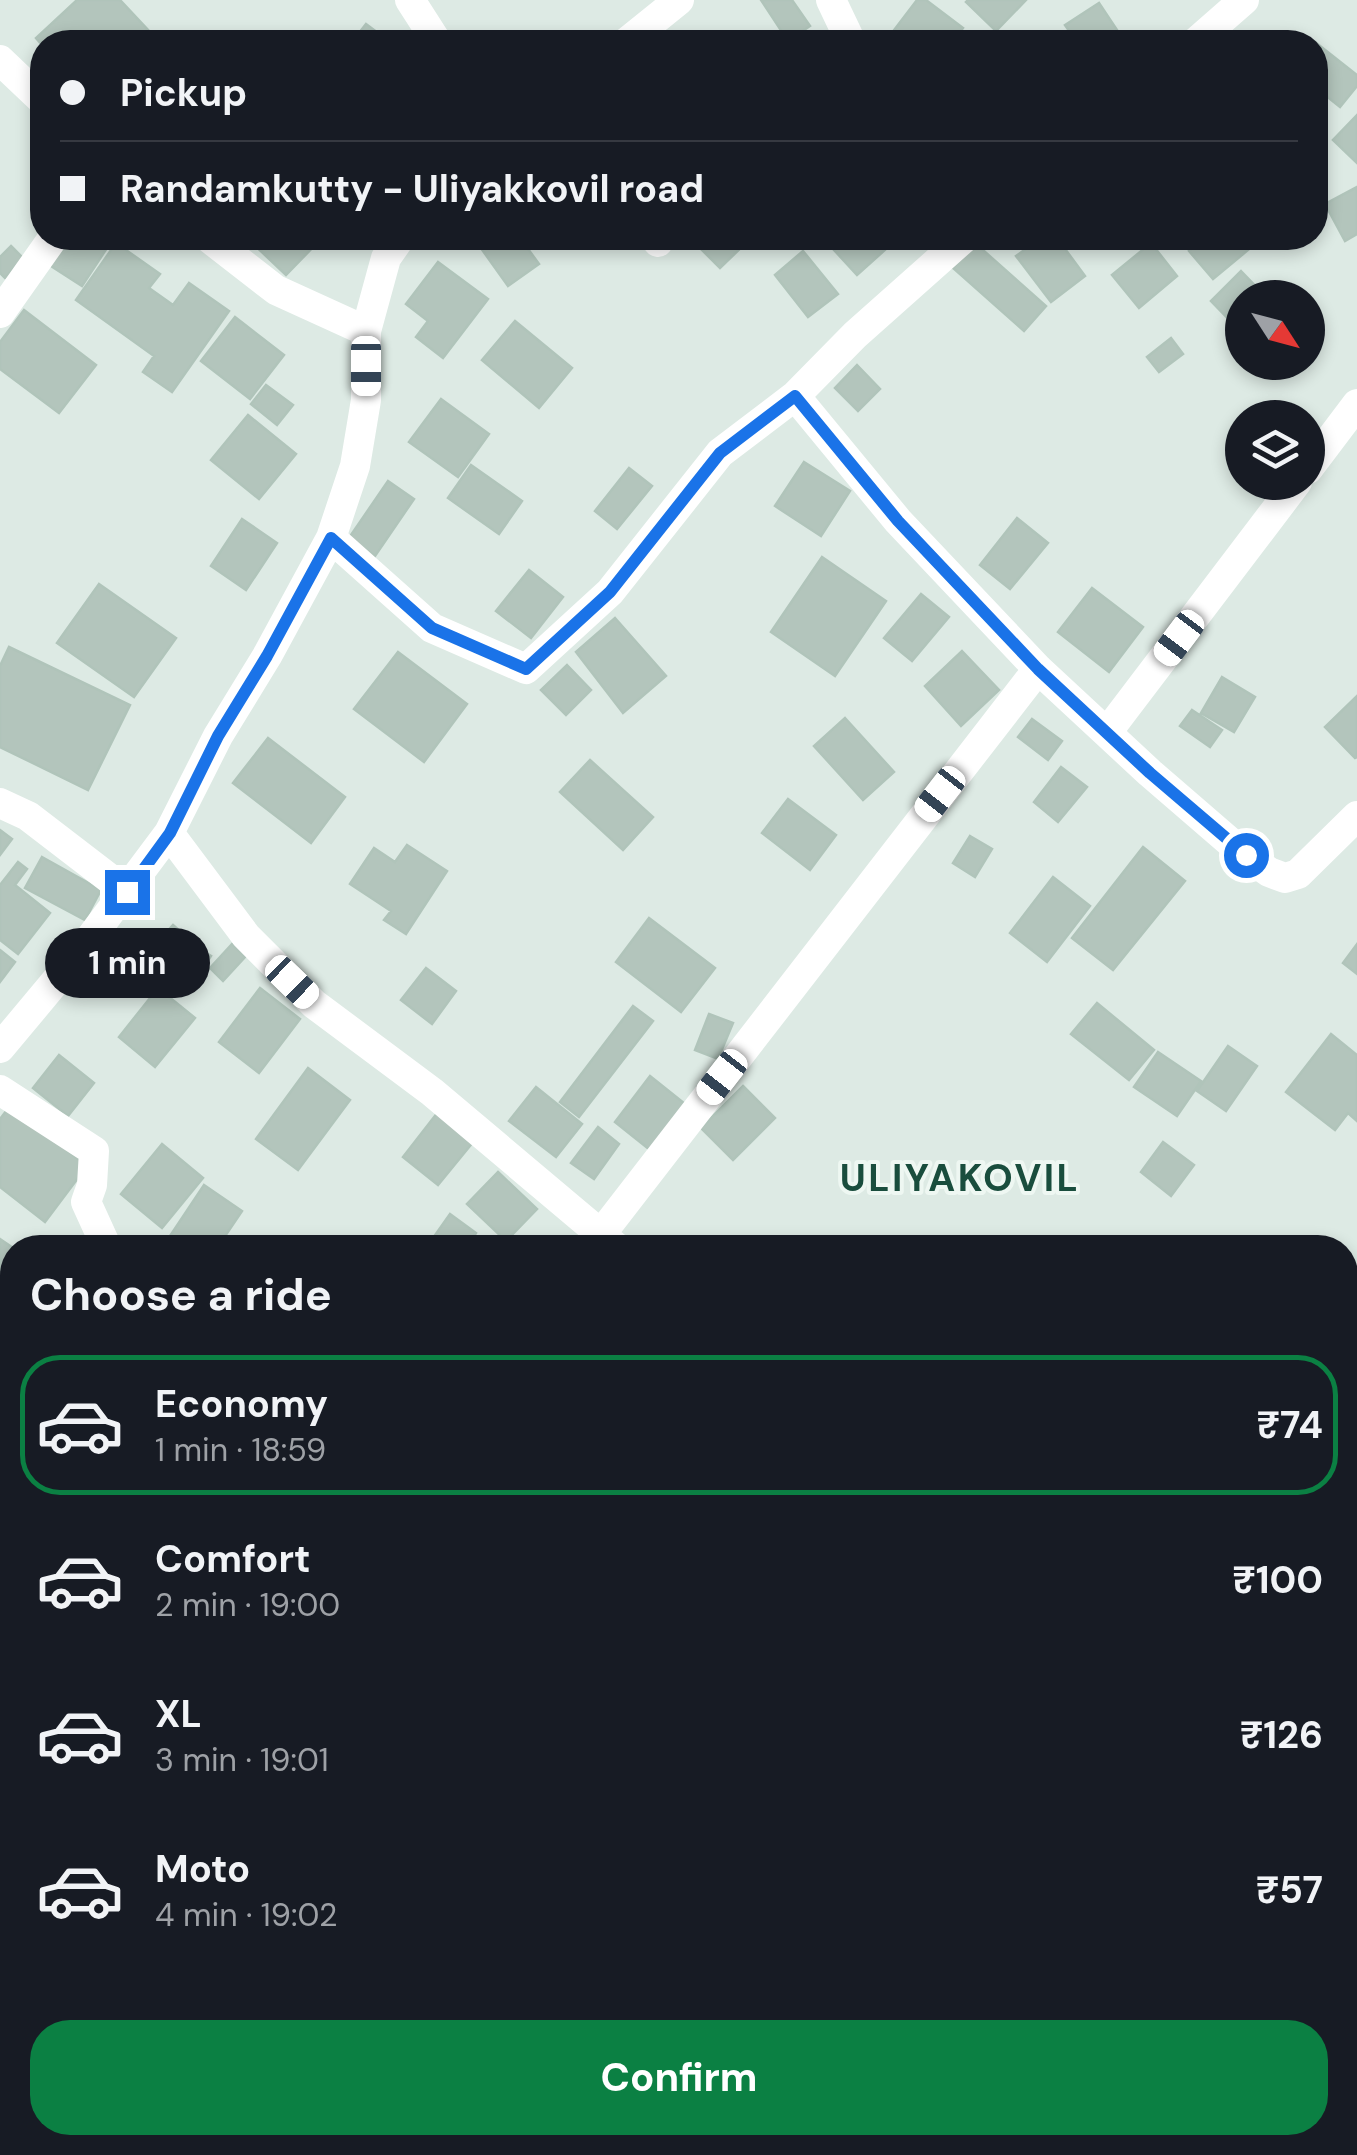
<!DOCTYPE html>
<html lang="en">
<head>
<meta charset="utf-8">
<style>
	body { margin:0; font-family:"DM Sans",sans-serif; background:#242831; color:#f1f3f6; height:100vh; display:flex; flex-direction:column; font-size:38px; white-space:nowrap }
	* { box-sizing:border-box; margin:0 }
	p { font-size:32px; color:#9ea1a6 }
	.icon { flex:none; width:55px; height:55px; fill:none; stroke:currentColor; stroke-width:2; stroke-linecap:round; stroke-linejoin:round }
	.map { position:relative; flex:1; overflow:hidden }
	.panel { position:absolute; left:0px; top:1235px; width:1358px; height:920px; display:flex; flex-direction:column; background:#171b24; border-radius:40px 40px 0 0; box-shadow:0 5px 15px #0003 }
	.panel>* { flex:none }
	.guide { position:absolute; left:30px; top:30px; width:1298px; height:220px; border-radius:40px; box-shadow:0 5px 15px #0003; display:grid; align-content:center; height:220px; padding:0 30px; background:#171b24 }
	.needle { width:65px; rotate:126deg }
	.fabs { position:absolute; left:1225px; top:280px; display:grid; gap:20px }
	.fabs a { display:grid; place-items:center; width:100px; height:100px; border-radius:50%; background:#171b24; box-shadow:0 5px 15px #0003; font-size:50px }
	.end { position:absolute; width:45px; height:45px; margin:-22px; border:12px solid #1a73e8; background:#fff; box-shadow:0 0 0 5px #fff }
	.from { border-radius:50% }
	.bubble { position:absolute; height:70px; border-radius:35px; background:#171b24; box-shadow:0 5px 15px #0003; font-size:32px; font-weight:700; line-height:70px; text-align:center }
	.car { position:absolute; width:30px; height:60px; margin:-30px -15px; border-radius:12px; box-shadow:0 0 8px 2px #0007; background:linear-gradient(#fff 24%,#345 0 40%,#fff 0 76%,#345 0 86%,#fff 0) }
	.guide b { display:flex; align-items:center; gap:35px; height:95px; font-size:38px }
	.guide b+b { border-top:2px solid #363941 }
	.guide i { width:25px; height:25px; background:#f1f3f6 }
	ul { padding:0; list-style:none }
	li { display:flex; align-items:center; gap:30px; height:140px; margin:0 20px 15px; padding:0 10px; border:5px solid transparent; border-radius:40px }
	li div { flex:1 }
	li b { display:block; font-size:38px }
	li em { font-style:normal; font-weight:700 }
	li.on { border-color:#0b8043 }
	li>.icon { width:90px; height:90px; stroke-width:1.5 }
	h2 { padding:0 30px; font-size:45px; line-height:120px }
	.cta { display:flex; gap:20px; margin-top:auto; padding:20px 30px }
	.cta a { flex:1; height:115px; border-radius:40px; background:#0b8043; color:#fff; font-size:40px; font-weight:700; line-height:115px; text-align:center }
	.map>svg:first-child { display:block }
	.green { fill:#b4ddbd }
	.building { fill:#b3c5bc; stroke:#b0c4ba; stroke-width:2.5 }
	.lines { fill:none; stroke-linecap:round; stroke-linejoin:round }
	.minor { stroke:#fff; stroke-width:30 }
	.route { stroke:#1a73e8; stroke-width:12 }
	.labels { text-anchor:middle; dominant-baseline:central; stroke-width:8; stroke-linejoin:round; paint-order:stroke }
	.district-label { font-size:38px; font-weight:bold; letter-spacing:2.5px; fill:#194d3d; stroke:#eef7f2 }
</style>
</head>
<body>
<div class="map">
<svg width="1357" height="2155" viewBox="0 0 1357 2155">
	<rect width="100%" height="100%" fill="#ddeae4"/>
	<!-- green -->
	<path class="green" d="M1345 1915 1357 1948V2053L1345 2069Z
		M1096 2143H1289L1278 2155H1085Z"/>
	<!-- building -->
	<path class="building" d="M77 0H120L149 31 137 42 42 45 36 38Z
		M761 0H792L810 26 788 41Z
		M917 0H926L963 28 952 42H885Z
		M968 0H1026L996 31 966 2Z
		M1099 3 1125 42H1077L1065 25Z
		M366 24 390 42H352Z
		M1315 42 1357 75V86L1340 107 1315 87Z
		M1357 115V163L1333 140Z
		M1357 187V234L1345 241 1325 204Z
		M58 238H91L107 248 82 286 43 261Z
		M247 238H314L318 242 286 275Z
		M488 238H520L539 264 508 286 478 244Z
		M690 238H751L720 268Z
		M823 238H885L880 242 886 249 857 275Z
		M1041 238H1057L1085 276 1051 302 1016 256Z
		M1205 238H1237L1248 250 1213 279 1189 251Z
		M116 243 160 274 149 288 173 305 189 283 229 311 172 392 143 372 154 356 76 300Z
		M975 243 1046 306 1024 331 953 268Z
		M1151 243 1177 276 1139 308 1112 275Z
		M11 246 23 258 5 278 0 273V257Z
		M803 251 838 294 808 317 775 275Z
		M438 262 488 299 443 358 416 337 428 321 406 304Z
		M1241 271 1267 298H1242L1240 331 1211 301Z
		M24 310 96 365 59 413 0 369V342Z
		M235 317 284 355 250 399 201 361Z
		M515 321 572 368 539 408 482 360Z
		M1171 338 1183 354 1159 372 1147 357Z
		M857 365 880 389 858 411 835 388Z
		M266 385 293 405 277 425 251 404Z
		M441 399 489 434 458 477 409 442Z
		M248 415 296 454 259 499 211 460Z
		M804 462 850 491 821 536 775 506Z
		M471 465 522 501 499 534 448 498Z
		M629 468 652 486 617 529 595 511Z
		M388 481 414 499 375 556 349 538Z
		M1017 518 1048 543 1010 589 980 565Z
		M242 519 277 543 246 590 211 566Z
		M822 557 886 601 835 676 771 632Z
		M529 570 563 597 531 638 496 611Z
		M99 584 176 638 134 697 57 643Z
		M1092 588 1143 627 1109 672 1058 632Z
		M921 594 949 617 912 661 884 638Z
		M615 618 666 676 623 713 576 652Z
		M9 647 130 705 88 790 0 747V666Z
		M962 651 999 690 961 726 925 686Z
		M398 652 467 704 424 762 354 709Z
		M567 665 591 690 566 715 541 690Z
		M1222 677 1255 697 1234 732 1201 713Z
		M1357 696V757L1355 758 1325 727Z
		M1192 710 1222 730 1210 747 1180 726Z
		M845 718 894 772 863 800 814 746Z
		M1032 719 1062 741 1048 760 1018 737Z
		M268 738 345 797 311 843 233 783Z
		M590 760 653 817 623 850 560 792Z
		M1061 767 1087 787 1058 822 1034 802Z
		M788 799 836 835 810 870 762 833Z
		M0 830 12 839 0 855Z
		M970 836 992 849 975 877 953 863Z
		M407 845 447 871 406 934 384 920 391 911 350 884 374 848 395 862Z
		M1143 847 1185 881 1113 970 1072 938Z
		M42 857 101 890 85 920 25 888Z
		M18 862 27 869 15 885 50 913 18 954 0 940V885Z
		M1053 877 1090 906 1047 962 1010 933Z
		M649 918 715 968 681 1012 616 962Z
		M173 925 190 940 169 962 153 947Z
		M119 938 141 961 111 990 89 967Z
		M188 942 211 956 191 987 169 974Z
		M232 944 245 957 223 981 210 968Z
		M1357 944V974L1343 963Z
		M0 950 15 962 0 982Z
		M426 968 456 991 432 1024 401 1000Z
		M158 988 195 1018 155 1067 119 1037Z
		M260 988 300 1019 259 1073 219 1042Z
		M1097 1003 1154 1050 1129 1080 1071 1034Z
		M633 1006 653 1021 579 1117 560 1102Z
		M709 1014 733 1023 718 1059 695 1050Z
		M1331 1034 1357 1055V1121L1348 1113 1335 1130 1286 1092Z
		M1228 1046 1257 1066 1226 1111 1197 1091Z
		M1158 1052 1201 1081 1177 1116 1134 1087Z
		M59 1055 94 1083 68 1116 33 1088Z
		M308 1068 350 1100 298 1170 256 1139Z
		M650 1076 685 1104 650 1150 615 1122Z
		M743 1086 775 1118 733 1160 701 1128Z
		M536 1087 582 1124 556 1157 509 1121Z
		M10 1106 87 1166 45 1222 0 1187V1119Z
		M438 1112 474 1141 438 1185 403 1157Z
		M598 1127 619 1144 594 1179 571 1163Z
		M1163 1142 1194 1165 1171 1196 1141 1172Z
		M162 1144 203 1178 162 1228 121 1194Z
		M498 1172 537 1209 506 1241 467 1204Z
		M204 1185 242 1211 217 1248H162Z
		M450 1214 476 1233 466 1248H426Z
		M0 1239 13 1248 12 1279 0 1270Z
		M0 1365 12 1374 0 1395Z
		M0 1602 12 1612V1634L0 1625Z
		M12 1682V1723L0 1713V1698Z
		M2 1868 12 1875V1933L0 1951Z
		M0 1991 9 1999 0 2012Z
		M12 2018V2081L6 2089 0 2085V2034Z
		M385 2142H418L434 2155H375Z
		M709 2142H740L751 2151 748 2155H699Z"/>
	<g class="lines">
		<!-- minor -->
		<path class="minor" d="M410 0 437 42
			M831 0 851 42
			M627 42 679 0
			M1196 42 1244 0
			M0 60 42 100
			M209 238 276 290 366 331
			M655 238 658 242
			M0 313 53 238
			M795 396 898 521 1038 669 1150 773 1245 855 1269 872 1285 878 1298 874 1357 816
			M1308 469 1357 404
			M331 538 432 628 526 669 610 592 720 453 795 396 855 335 964 238
			M1108 731 1297 482
			M0 803 28 816 127 892
			M169 833 246 936 314 1004 432 1092 616 1247
			M0 1048 80 952 169 833 218 736 267 656 331 538 355 466 366 400V331L386 258 400 238
			M0 1090 94 1151 92 1185 86 1202 107 1248
			M601 1234 1038 669
			M1345 1334 1357 1310
			M0 1508 12 1515
			M0 1720 12 1727
			M1357 1761 1353 1767 1357 1888
			M1345 2084 1357 2068
			M0 2104 12 2111
			M297 2142 310 2155
			M905 2142 917 2155
			M500 2155 508 2142
			M1291 2155 1301 2142"/>
	</g>
	<g class="lines">
		<!-- route -->
		<path class="route" d="M127 892 170 833 218 736 267 656 331 538 432 628 526 669 610 592 720 453 795 396 898 521 1038 669 1150 773 1246 855"/>
	</g>
	<g class="labels">
		<!-- district labels -->
		<g class="district-label">
			<text x="960" y="1178">ULIYAKOVIL</text>
		</g>
	</g>
</svg>
<div class="fabs">
<a><svg class="needle" viewBox="-14 -14 28 28"><path d="M0-13l5 13h-10z" fill="#e53935"/><path d="M0 13l5-13h-10z" fill="#9ea1a6"/></svg></a>
<a><svg class="icon" aria-label="layers" viewBox="0 0 24 24"><path d="M12 4l9 5-9 5-9-5zM3 14l9 5 9-5"/></svg></a>
</div>
<i class="end from" style="left:1246px;top:855px"></i>
<i class="end" style="left:127px;top:892px"></i>
<div class="bubble" style="left:45px;top:928px;width:165px">1 min</div>
<i class="car" style="left:366px;top:366px;rotate:180deg"></i>
<i class="car" style="left:1179px;top:638px;rotate:217deg"></i>
<i class="car" style="left:940px;top:794px;rotate:218deg"></i>
<i class="car" style="left:292px;top:982px;rotate:134deg"></i>
<i class="car" style="left:722px;top:1077px;rotate:218deg"></i>
<div class="guide">
<b><i class="from"></i>Pickup</b>
<b><i></i>Randamkutty - Uliyakkovil road</b>
</div>
<section class="panel">
<h2>Choose a ride</h2>
<ul>
<li class="on"><svg class="icon" aria-label="car" viewBox="0 0 24 24"><path d="M5 17H2v-5l4-1 3-4h7l3 4 3 1v5h-3M9 17h6M6 11h13"/><circle cx="7" cy="17" r="2"/><circle cx="17" cy="17" r="2"/></svg><div><b>Economy</b><p>1 min · 18:59</p></div><em>₹74</em></li>
<li><svg class="icon" aria-label="car" viewBox="0 0 24 24"><path d="M5 17H2v-5l4-1 3-4h7l3 4 3 1v5h-3M9 17h6M6 11h13"/><circle cx="7" cy="17" r="2"/><circle cx="17" cy="17" r="2"/></svg><div><b>Comfort</b><p>2 min · 19:00</p></div><em>₹100</em></li>
<li><svg class="icon" aria-label="car" viewBox="0 0 24 24"><path d="M5 17H2v-5l4-1 3-4h7l3 4 3 1v5h-3M9 17h6M6 11h13"/><circle cx="7" cy="17" r="2"/><circle cx="17" cy="17" r="2"/></svg><div><b>XL</b><p>3 min · 19:01</p></div><em>₹126</em></li>
<li><svg class="icon" aria-label="car" viewBox="0 0 24 24"><path d="M5 17H2v-5l4-1 3-4h7l3 4 3 1v5h-3M9 17h6M6 11h13"/><circle cx="7" cy="17" r="2"/><circle cx="17" cy="17" r="2"/></svg><div><b>Moto</b><p>4 min · 19:02</p></div><em>₹57</em></li>
</ul>
<div class="cta"><a>Confirm</a></div>
</section>
</div>
</body>
</html>
